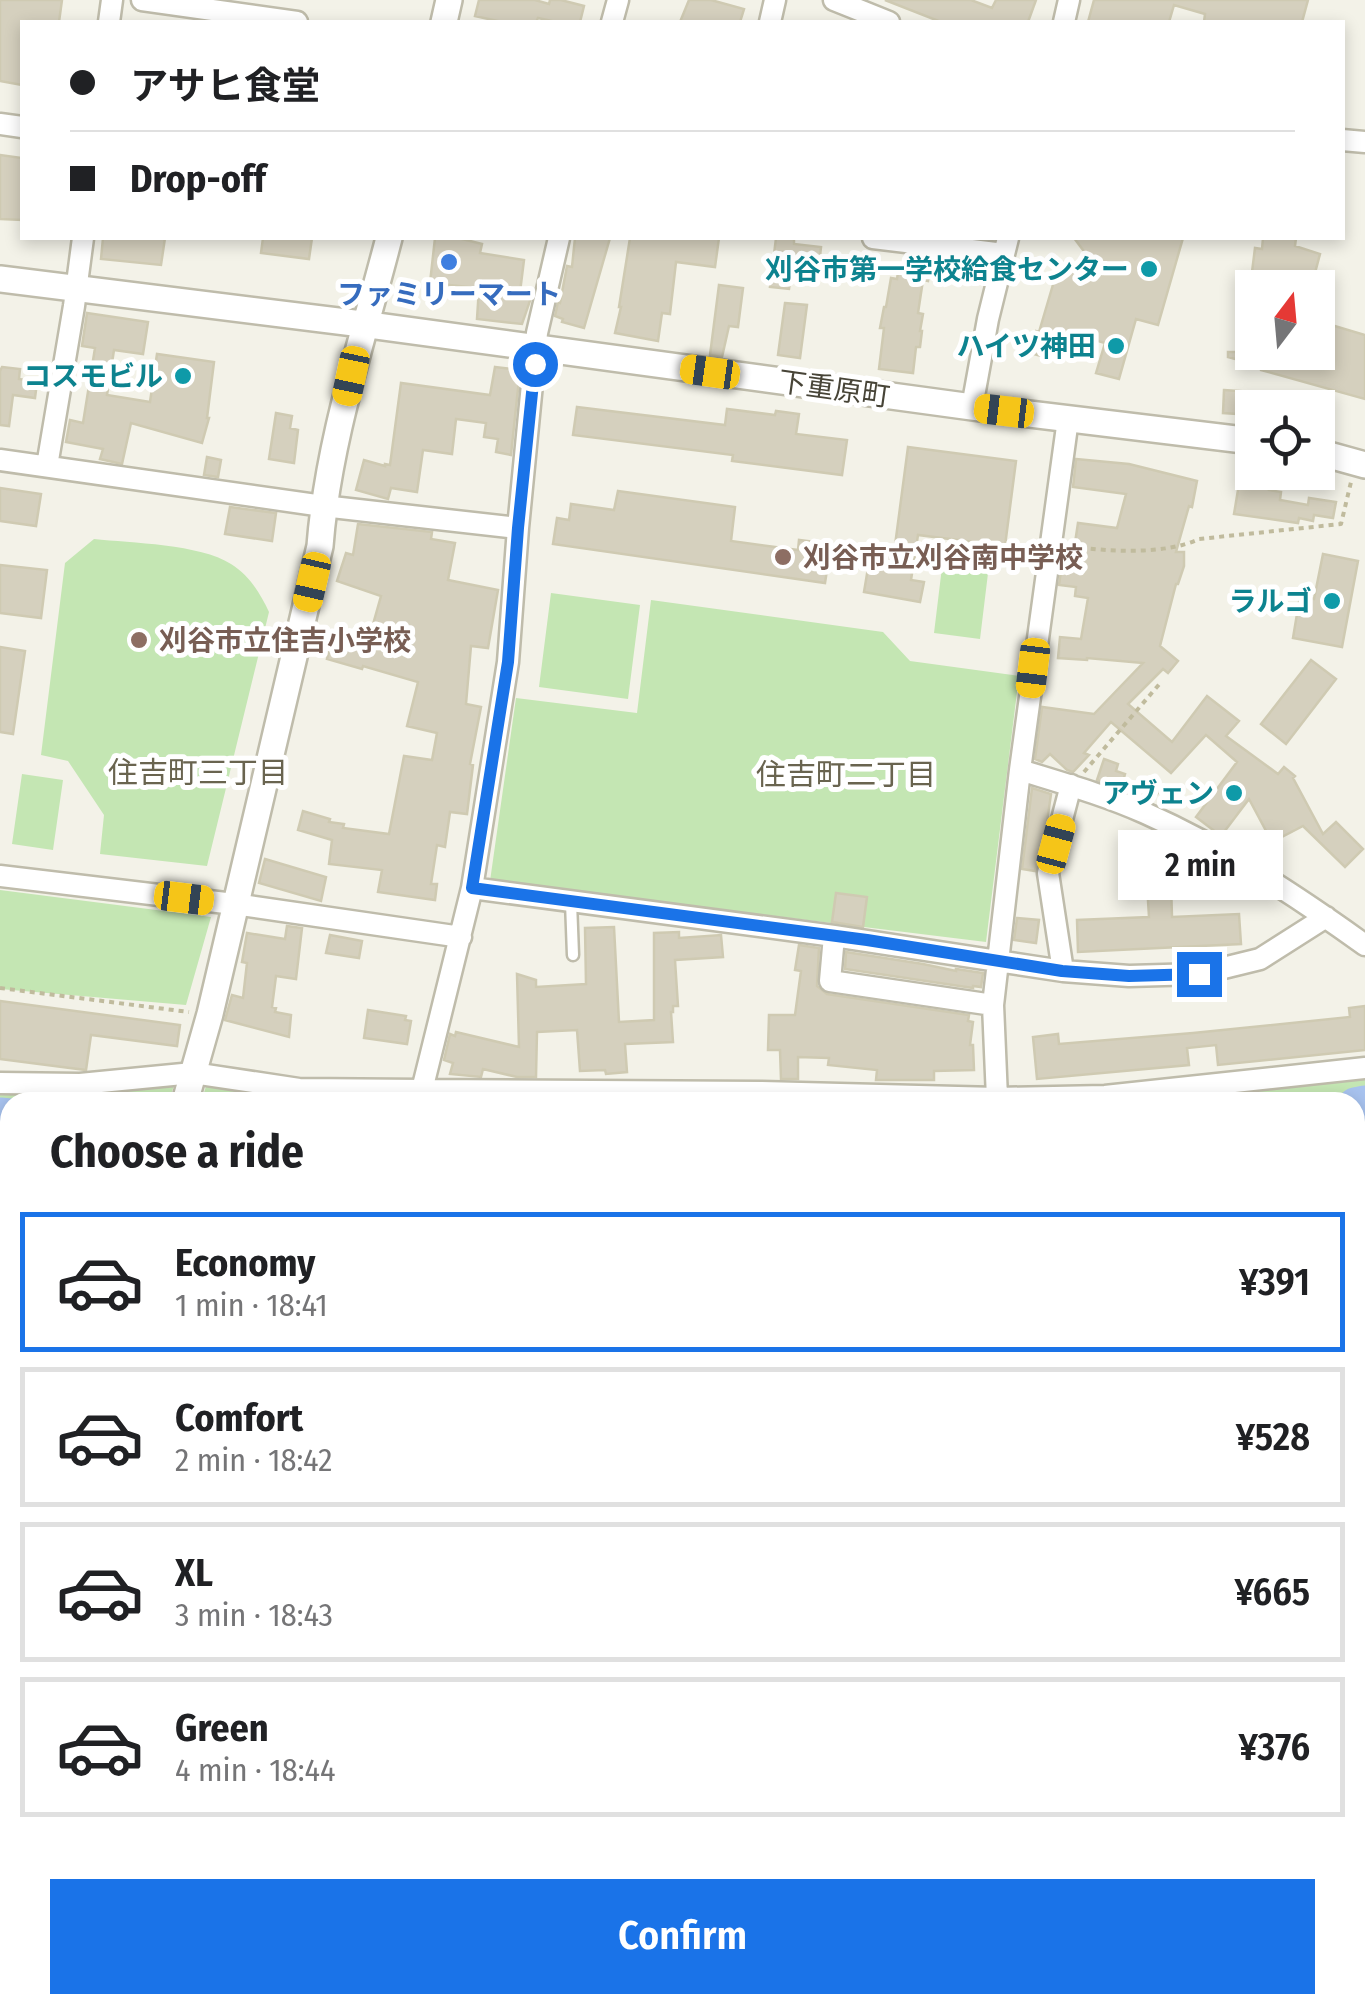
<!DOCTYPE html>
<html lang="en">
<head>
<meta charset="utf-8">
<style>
	body { margin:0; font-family:"Fira Sans Condensed","Noto Sans JP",sans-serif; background:#f6f6f6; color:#202124; height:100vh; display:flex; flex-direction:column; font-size:38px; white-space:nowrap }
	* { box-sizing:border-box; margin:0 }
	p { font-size:32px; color:#757577 }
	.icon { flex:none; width:55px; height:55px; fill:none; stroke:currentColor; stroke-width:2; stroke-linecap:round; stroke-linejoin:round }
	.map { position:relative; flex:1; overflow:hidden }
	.panel { position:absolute; left:0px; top:1092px; width:1365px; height:922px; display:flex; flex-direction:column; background:#fff; border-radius:30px 30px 0 0; box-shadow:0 5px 15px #0003 }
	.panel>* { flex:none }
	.guide { position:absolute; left:20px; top:20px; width:1325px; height:220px; border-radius:0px; box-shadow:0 5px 15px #0003; display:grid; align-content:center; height:220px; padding:0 50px; background:#fff }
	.needle { width:65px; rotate:16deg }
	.fabs { position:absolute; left:1235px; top:270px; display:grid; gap:20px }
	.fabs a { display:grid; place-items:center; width:100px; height:100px; border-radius:0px; background:#fff; box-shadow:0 5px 15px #0003; font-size:50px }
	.end { position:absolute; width:45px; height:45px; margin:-22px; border:12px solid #1a73e8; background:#fff; box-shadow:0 0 0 5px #fff }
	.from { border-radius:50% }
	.bubble { position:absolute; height:70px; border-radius:0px; background:#fff; box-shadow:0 5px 15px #0003; font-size:32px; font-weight:600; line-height:70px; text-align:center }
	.car { position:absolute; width:30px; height:60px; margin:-30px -15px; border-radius:12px; box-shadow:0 0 8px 2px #0007; background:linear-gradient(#f5c518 24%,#345 0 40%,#f5c518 0 76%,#345 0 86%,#f5c518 0) }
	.guide b { display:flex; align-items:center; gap:35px; height:95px; font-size:38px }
	.guide b+b { border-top:2px solid #e0e0e0 }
	.guide i { width:25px; height:25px; background:#202124 }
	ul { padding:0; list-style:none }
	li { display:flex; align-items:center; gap:30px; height:140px; margin:0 20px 15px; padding:0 30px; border:5px solid #e0e0e0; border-radius:0px }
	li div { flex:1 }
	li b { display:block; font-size:38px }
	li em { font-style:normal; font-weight:600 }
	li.active { border-color:#1a73e8 }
	li>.icon { width:90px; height:90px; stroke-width:1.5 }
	h2 { padding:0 50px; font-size:45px; line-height:120px }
	.action { display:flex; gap:20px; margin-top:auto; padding:20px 50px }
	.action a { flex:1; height:115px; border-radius:0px; background:#1a73e8; color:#fff; font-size:40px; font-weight:600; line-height:115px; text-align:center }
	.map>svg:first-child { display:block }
	.green { fill:#c4e6b3 }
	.water { fill:#a7c2ee }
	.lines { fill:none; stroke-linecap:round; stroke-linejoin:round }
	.river { stroke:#a7c2ee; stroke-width:35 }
	.building { fill:#d5d0be; stroke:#cfcab2; stroke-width:2.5 }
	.service-casing { stroke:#bfbcab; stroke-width:15 }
	.minor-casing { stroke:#bfbcab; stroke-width:25 }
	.tertiary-casing { stroke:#bfbcab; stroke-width:30 }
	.path { stroke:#c0bb9d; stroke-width:4; stroke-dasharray:5 5; stroke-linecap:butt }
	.service { stroke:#fff; stroke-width:10 }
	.minor { stroke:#fff; stroke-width:20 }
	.tertiary { stroke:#fff; stroke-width:25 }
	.route { stroke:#1a73e8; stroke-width:12 }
	.shop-dot { fill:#3f7fe0; stroke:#fff; stroke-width:4 }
	.culture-dot { fill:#0f9aa8; stroke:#fff; stroke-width:4 }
	.education-dot { fill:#8d6e63; stroke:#fff; stroke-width:4 }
	.labels { text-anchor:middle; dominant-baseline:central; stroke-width:10; stroke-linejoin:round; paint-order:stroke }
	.culture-label { font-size:28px; font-weight:bold; fill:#0d838f; stroke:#fff; text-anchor:end }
	.shop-label { font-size:28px; font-weight:bold; fill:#366cbe; stroke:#fff }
	.street-label { font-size:28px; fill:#474437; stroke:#fff }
	.education-label { font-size:28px; font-weight:bold; fill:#785e54; stroke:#fff; text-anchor:start }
	.neighbourhood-label { font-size:30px; fill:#69644f; stroke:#fff }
</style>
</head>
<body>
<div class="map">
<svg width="1365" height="2014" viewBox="0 0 1365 2014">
	<rect width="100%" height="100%" fill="#f3f2e8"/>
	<!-- green -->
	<path class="green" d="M94 539C131 543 200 544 231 564 249 575 260 593 269 612L207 866 100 854 104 815 68 761 41 755 65 563Z
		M943 559 989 565 980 639 934 633Z
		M551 593 640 605 628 699 539 687Z
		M651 600 883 632 910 661 1019 676 986 942 490 881 516 698 637 713Z
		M22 774 63 780 53 850 12 844Z
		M0 890 211 917 186 1005 0 989Z
		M1365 1067V1135L1355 1136V1102H201L209 1077 988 1098Z
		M177 1075 169 1102H10V1161H0V1080Z
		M792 2005H1317L1318 2014H793Z"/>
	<!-- water -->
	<path class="water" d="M1355 1749H1365V1894L1355 1895Z
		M10 1925V2005H298L266 2014H0V1928Z"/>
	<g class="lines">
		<!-- river -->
		<path class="river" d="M1355 1105 1365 1103
			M0 1115 10 1116"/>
	</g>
	<!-- building -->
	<path class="building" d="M0 0H62L59 22H22V85L0 81Z
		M479 0H535L549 4 550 0H561L584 6 580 22H556L538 18 536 22H502L475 16Z
		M689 0H711L744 9 740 22H680Z
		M885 0H971L992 8 996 0H1036L1028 22H941Z
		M1094 0H1308L1302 22H1204L1205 14 1174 5 1169 22H1088Z
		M0 155 22 158V220L0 219Z
		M103 238H165L161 265 101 259Z
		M263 238H312L309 259 261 253Z
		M435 238H458L482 244 480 253 524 260 520 292 532 295 522 324 477 319 479 288 430 283Z
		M575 238H610L584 328 562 322 563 319 555 316 558 302 560 303 567 266 572 267Z
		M630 238H719L715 267 676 262 670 314 662 313 658 341 615 333 621 307H619Z
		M776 238 794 239V244L821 247 818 276 791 273 789 289 770 287Z
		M1074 238H1183L1158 325 1136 319 1119 379 1096 373 1105 343 1065 331 1057 360 1030 353 1036 331 1039 332 1060 261 1101 274Z
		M1263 238H1296L1295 246 1320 254 1311 288H1250L1255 248 1262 249Z
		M905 259 931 263 928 281 923 280 918 313 923 314 920 331H922L920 347H916L913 373 879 369 884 328H880L884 307H886L891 278 897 279 899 266 904 267Z
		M719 285 743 288 738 327 729 326 722 357 710 355Z
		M785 303 807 305 800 358 778 355Z
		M87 313 148 322 143 354 114 350 107 395 150 402 157 354 214 362 207 418H209L202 443 131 423 122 464 100 459 103 449 66 442 70 420 83 423 95 348 82 346Z
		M1318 321 1365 335V399L1261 370V366L1228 357V352H1318Z
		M2 367 20 369 19 379 37 382 35 398 13 395 9 426 0 425V371Z
		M495 367 520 370 511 455 496 452 498 439 484 437 486 423 456 419 452 454 423 450 417 492 391 488 388 499 356 490 364 460 385 466V464L390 465 401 383 490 395Z
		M1224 390 1252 392V415L1223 413Z
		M577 407 725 425 727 409 775 415 776 411 799 414 796 434 847 440 842 475 732 461 733 455 573 435Z
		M276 413 292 416 290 428 298 430 294 463 269 459Z
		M908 447 1016 461 1005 546 918 535 911 580 924 582 920 602 864 592 871 550 894 553Z
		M207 457 221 460 218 477 204 475Z
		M1076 459 1129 464 1197 481 1192 507 1189 506 1176 552H1184V566L1178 584H1176L1160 646 1178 661 1168 673 1163 669 1128 704 1172 742 1207 696 1239 721 1226 736 1278 774 1284 767 1295 776 1293 778 1323 834 1336 822 1363 849 1345 867 1303 826 1272 842 1249 799 1221 836 1196 817 1237 762 1206 735 1171 773 1111 722 1084 753 1089 755 1073 772 1067 770 1050 754 1042 762 1035 759 1042 707 1094 714 1143 663 1087 658V660L1058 658 1060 637 1081 639 1088 598 1075 596 1076 587 1059 585 1062 564H1065L1066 555 1073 556 1078 523 1117 528 1126 494 1073 487Z
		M1241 472 1271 477 1269 490 1281 492 1280 500 1308 505 1309 498 1336 502 1333 518 1314 515 1313 521 1299 518 1298 523 1234 514Z
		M0 488 41 494 36 526 0 521Z
		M618 491 735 507 731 541 798 550 799 540 831 544 825 583 553 544 557 518 569 520 571 504 614 510Z
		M230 507 276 513 272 541 225 534Z
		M358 524 432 532 431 539 455 543 448 580 498 590 488 648 471 646 466 704 481 707 470 764 473 765 467 814 450 812 445 847 437 845 431 884H437L435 900 378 892 382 870 329 864 332 840 298 830 303 811 330 819 329 822 344 824 343 828 389 834 404 756 432 760 437 733 407 726 418 682 363 666 362 669 327 659 334 632 368 642 381 596 337 581 346 553 353 555Z
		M1323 554 1358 561 1342 647 1293 638 1300 596 1314 599Z
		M0 565 47 570 41 618 0 613Z
		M0 647 25 651 13 734 0 732Z
		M1311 660 1336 679 1286 744 1261 724Z
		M1104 759 1118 764 1116 771 1125 774 1121 788 1097 780Z
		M1149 781 1164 786 1152 800 1141 790Z
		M1032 788 1051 794 1047 822 1035 871 1022 869Z
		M265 859 326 877 321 901 259 883Z
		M1171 883 1172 917 1239 914 1241 944 1078 952 1077 920 1149 917 1147 884Z
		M836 893 867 897 863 927 832 922Z
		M1017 918 1039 920 1036 943 1014 940Z
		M287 926 302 928 296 979 276 976 272 1007 276 1008 275 1012 291 1015 289 1037 225 1020 232 995 243 998 247 963 242 962 247 933 285 939Z
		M614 927 619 1022 654 1020V933L679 932V938L721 935 723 957 675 960 678 1006H673V1012H671L673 1042 625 1044 627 1072 606 1074 605 1070 580 1071 577 1030 537 1032 536 1077H517L483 1069 481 1077 450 1074 453 1063 444 1060 450 1034 455 1036 456 1032 519 1047 517 974 536 980V987L586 984 585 928Z
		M330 935 362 941 359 958 326 953Z
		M799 945 819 948 817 986 827 994 969 1015 968 1021 973 1022 970 1045H973L974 1070 934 1071V1080H876L877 1070 828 1065 829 1058 798 1057V1079H781L780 1050H768L769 1015H795L801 971 795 970Z
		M846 952 923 964 956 971V969L983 973 981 987 973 986V988L845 969Z
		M0 1001 180 1025 177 1046 91 1035 86 1070 0 1059Z
		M1365 1006V1050L1218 1065 1216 1045 1187 1048 1189 1065 1037 1079 1033 1037 1058 1034 1059 1044 1193 1033 1350 1017 1349 1008Z
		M368 1010 406 1016 405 1020 411 1021 407 1044 364 1038Z"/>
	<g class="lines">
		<!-- service casing -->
		<g class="service-casing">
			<path id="service" d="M571 902 573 955"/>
		</g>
		<!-- minor casing -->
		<g class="minor-casing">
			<path id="minor" d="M142 0 297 22
				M834 0 889 22
				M109 22 112 0
				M612 22 618 0
				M770 22 775 0
				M1064 22 1069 0
				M0 124 22 127
				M1342 140 1365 142
				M873 238 1004 254
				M972 407 988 319 1008 238
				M0 460 323 506 518 528
				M47 466 74 306 83 238
				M1020 770 1068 419
				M0 876 234 904 461 937
				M472 888 834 936 1063 971 1129 976 1199 974 1260 959 1326 917
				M834 936 830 981 993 1005
				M1063 971 1048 873 1071 785
				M0 1083 80 1084 193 1073 299 1089 422 1090 472 888 508 662 518 528 537 333 559 238
				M422 1090 761 1092 997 1098 1105 1096 1365 1068
				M997 1098 993 1005 1020 770C1062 783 1105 795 1145 813 1224 848 1295 895 1365 945
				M1355 1168 1365 1167
				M0 1190H10
				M0 1647 10 1677
				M1355 1935 1365 1934
				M407 2014 454 2005
				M476 2014 501 2005"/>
		</g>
		<!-- tertiary casing -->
		<g class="tertiary-casing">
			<path id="tertiary" d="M444 22 449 0
				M0 279 362 324 972 407 1252 441
				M1318 452 1365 465
				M185 1102 210 1014 320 546C328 441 363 339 389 238
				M1355 1397 1365 1395
				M1355 1619 1365 1569
				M0 1717 10 1715
				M258 2005 259 2014
				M1340 2005 1341 2014"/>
		</g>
		<!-- path -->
		<path class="path" d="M1071 546C1108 552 1165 555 1199 539L1341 524 1351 482
			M1084 772 1162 681
			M0 988 189 1012
			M1355 1136 1365 1135
			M0 1156H10
			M1355 1705 1365 1706
			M0 1897 10 1894"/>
		<!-- service -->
		<use href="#service" class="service"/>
		<!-- minor -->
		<use href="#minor" class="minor"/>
		<!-- tertiary -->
		<use href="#tertiary" class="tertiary"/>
	</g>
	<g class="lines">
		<!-- route -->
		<path class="route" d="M535 364 518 528 508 662 472 888 867 940 1062 971 1129 976 1199 974"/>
	</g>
	<!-- markers -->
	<circle class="shop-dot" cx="449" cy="262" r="10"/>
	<g class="culture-dot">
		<circle cx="1149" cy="269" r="10"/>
		<circle cx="1116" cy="346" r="10"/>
		<circle cx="183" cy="376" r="10"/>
		<circle cx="1332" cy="601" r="10"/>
		<circle cx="1234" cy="793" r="10"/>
	</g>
	<g class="education-dot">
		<circle cx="783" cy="557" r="10"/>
		<circle cx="139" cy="640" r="10"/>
	</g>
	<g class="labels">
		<!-- culture labels -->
		<g class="culture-label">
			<text x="1129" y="269">刈谷市第一学校給食センター</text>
			<text x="1096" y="346">ハイツ神田</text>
			<text x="163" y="376">コスモビル</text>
			<text x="1312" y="601">ラルゴ</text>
			<text x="1214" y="793">アヴェン</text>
		</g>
		<!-- shop labels -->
		<g class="shop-label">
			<text x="449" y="294">ファミリーマート</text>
		</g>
		<!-- street labels -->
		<g class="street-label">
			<text transform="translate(834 389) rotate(8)">下重原町</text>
		</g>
		<!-- education labels -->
		<g class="education-label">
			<text x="803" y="557">刈谷市立刈谷南中学校</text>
			<text x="159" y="640">刈谷市立住吉小学校</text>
		</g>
		<!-- neighbourhood labels -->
		<g class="neighbourhood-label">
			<text x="198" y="773">住吉町三丁目</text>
			<text x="846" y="775">住吉町二丁目</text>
		</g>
	</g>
</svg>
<div class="fabs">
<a><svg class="needle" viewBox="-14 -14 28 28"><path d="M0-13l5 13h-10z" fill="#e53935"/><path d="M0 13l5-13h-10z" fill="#757577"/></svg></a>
<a><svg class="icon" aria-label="locate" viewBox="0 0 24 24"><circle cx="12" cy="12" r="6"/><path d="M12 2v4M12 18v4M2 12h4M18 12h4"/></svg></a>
</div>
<i class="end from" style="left:535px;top:364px"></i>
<i class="end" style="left:1199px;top:974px"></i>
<div class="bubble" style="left:1118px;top:830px;width:165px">2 min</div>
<i class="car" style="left:710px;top:372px;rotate:278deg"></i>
<i class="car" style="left:351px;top:376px;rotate:192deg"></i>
<i class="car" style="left:1004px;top:411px;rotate:277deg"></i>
<i class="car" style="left:312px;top:582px;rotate:193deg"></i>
<i class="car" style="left:1033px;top:668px;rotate:187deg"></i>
<i class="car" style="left:1056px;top:844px;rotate:15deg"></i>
<i class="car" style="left:184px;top:898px;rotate:97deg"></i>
<div class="guide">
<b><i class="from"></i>アサヒ食堂</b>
<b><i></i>Drop-off</b>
</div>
<section class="panel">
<h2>Choose a ride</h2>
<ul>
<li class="active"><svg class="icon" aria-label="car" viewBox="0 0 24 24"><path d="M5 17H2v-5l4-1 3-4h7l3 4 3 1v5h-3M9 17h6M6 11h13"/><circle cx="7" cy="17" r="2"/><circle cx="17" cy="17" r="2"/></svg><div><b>Economy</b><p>1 min · 18:41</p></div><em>¥391</em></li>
<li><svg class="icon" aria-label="car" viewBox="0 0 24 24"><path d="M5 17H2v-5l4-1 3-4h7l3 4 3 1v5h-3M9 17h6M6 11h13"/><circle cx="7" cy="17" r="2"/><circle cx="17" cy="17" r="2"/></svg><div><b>Comfort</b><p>2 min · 18:42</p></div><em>¥528</em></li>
<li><svg class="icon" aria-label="car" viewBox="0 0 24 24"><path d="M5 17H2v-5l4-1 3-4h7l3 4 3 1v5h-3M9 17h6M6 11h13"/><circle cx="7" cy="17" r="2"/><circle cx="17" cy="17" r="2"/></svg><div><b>XL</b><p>3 min · 18:43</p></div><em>¥665</em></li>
<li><svg class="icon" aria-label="car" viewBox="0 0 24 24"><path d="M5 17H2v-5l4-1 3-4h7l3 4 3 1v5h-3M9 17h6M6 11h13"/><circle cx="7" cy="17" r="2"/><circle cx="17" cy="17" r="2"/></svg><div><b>Green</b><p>4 min · 18:44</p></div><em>¥376</em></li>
</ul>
<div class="action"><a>Confirm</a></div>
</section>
</div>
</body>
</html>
